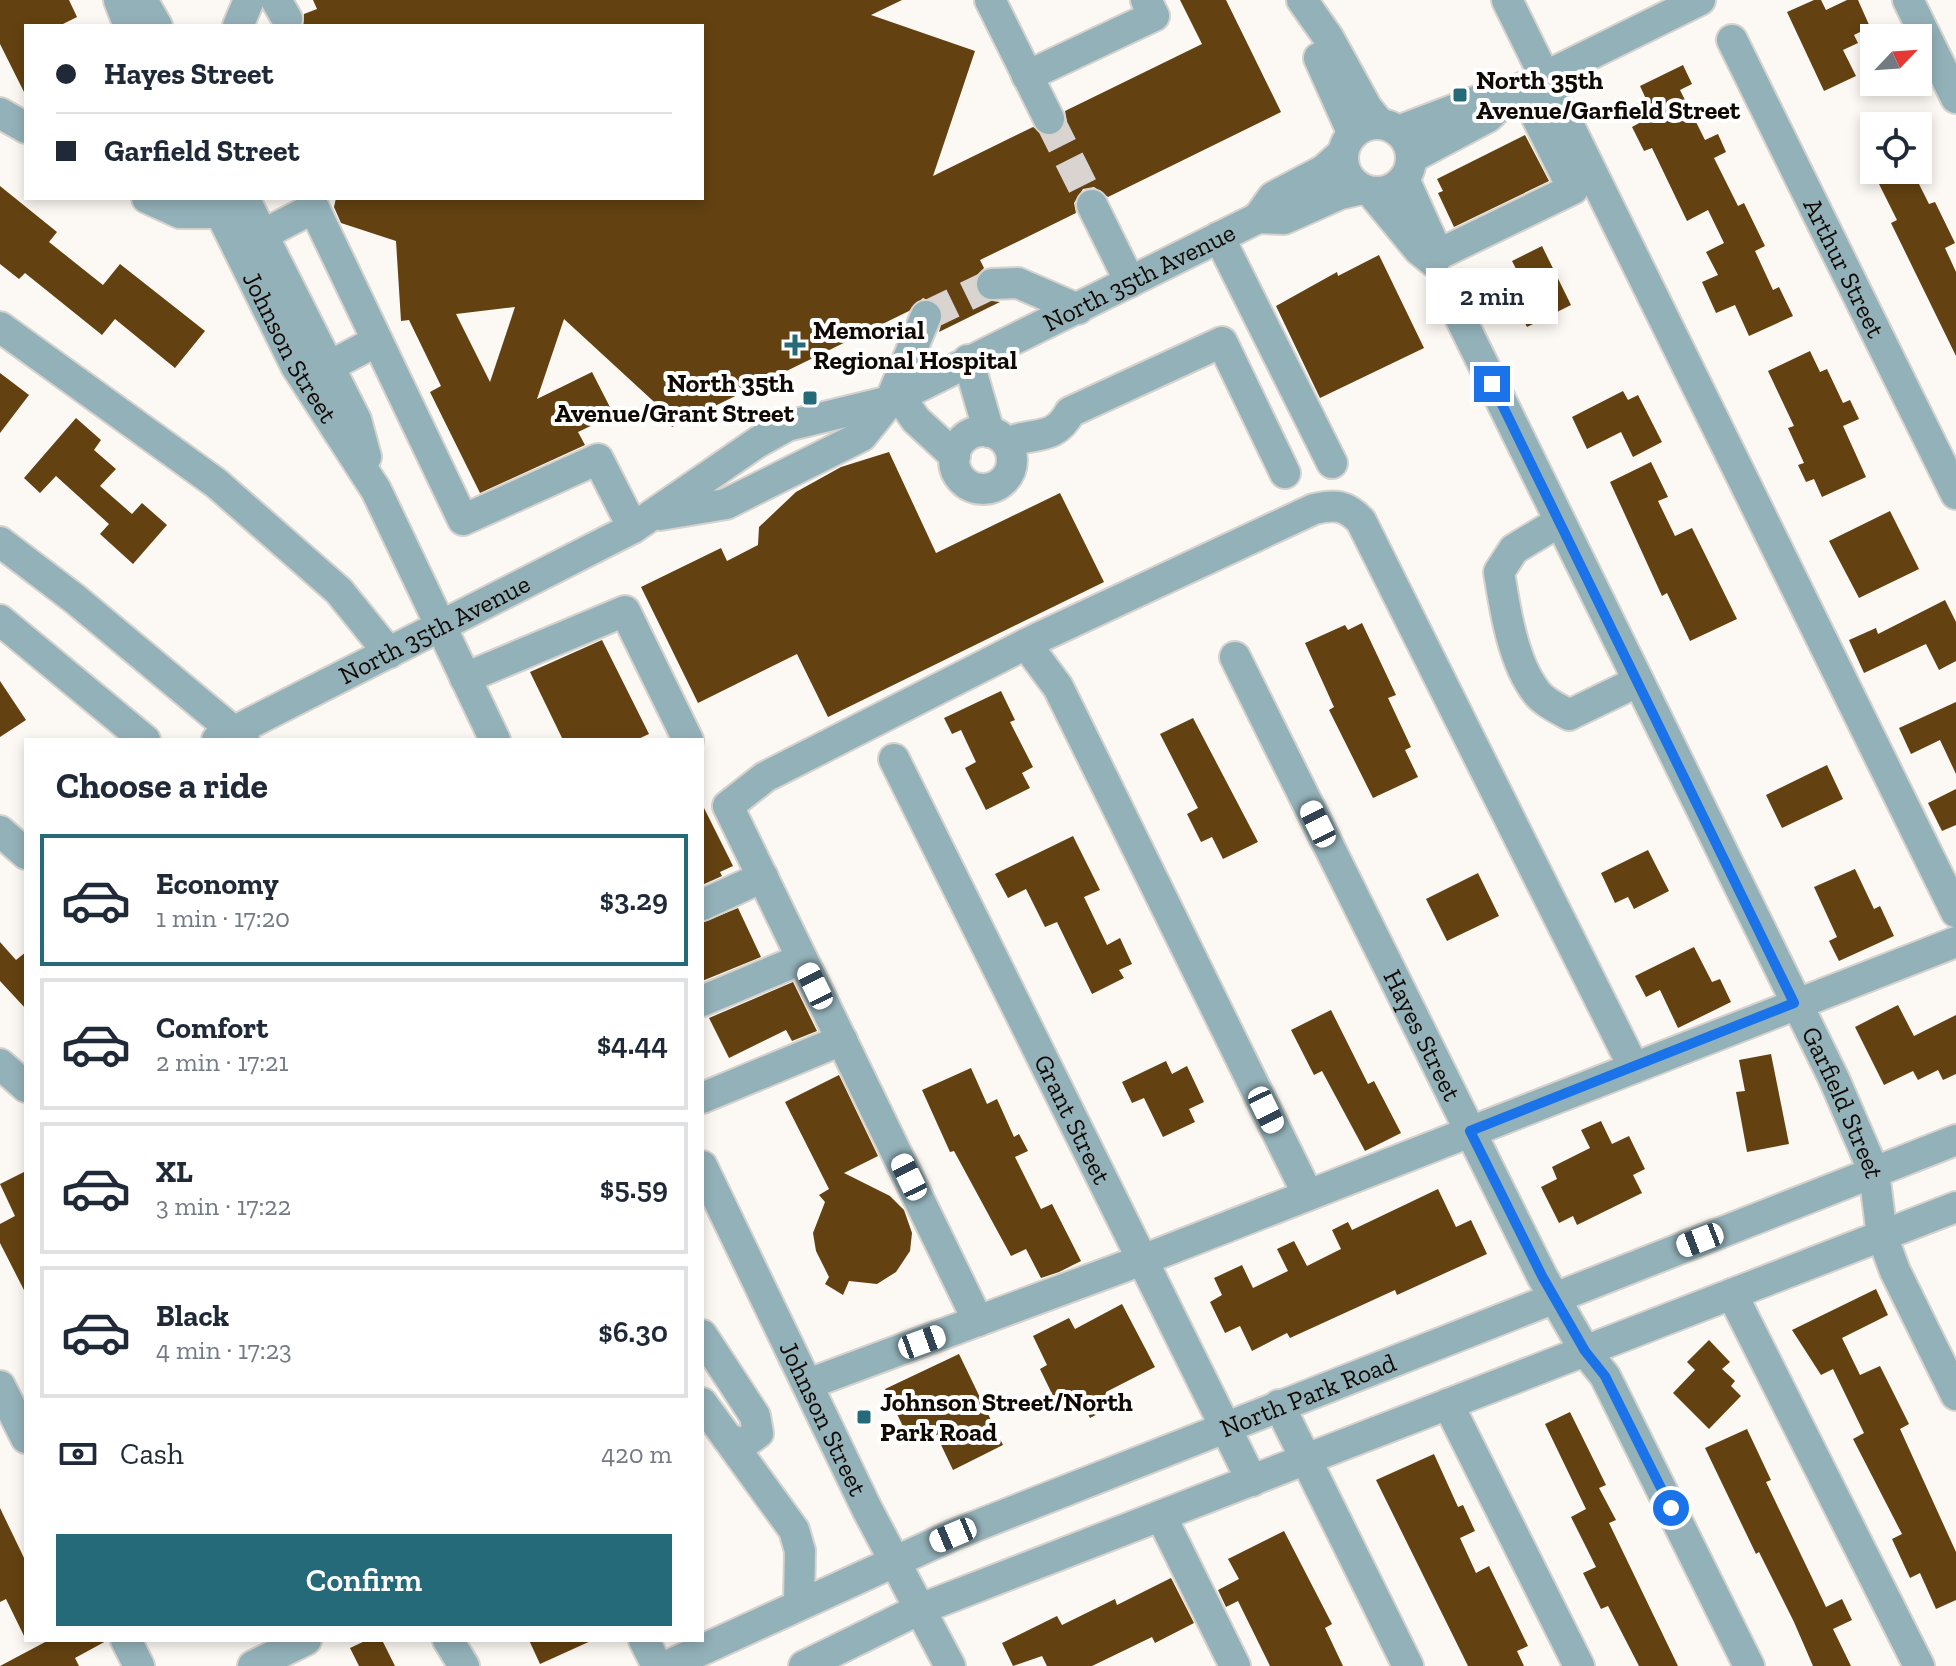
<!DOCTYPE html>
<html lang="en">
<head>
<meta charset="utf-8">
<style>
	body { margin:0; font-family:"Zilla Slab",serif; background:#f6f6f7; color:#1f2937; height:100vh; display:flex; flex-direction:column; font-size:30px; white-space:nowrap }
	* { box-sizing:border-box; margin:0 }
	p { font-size:26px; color:#747a83 }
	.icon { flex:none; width:44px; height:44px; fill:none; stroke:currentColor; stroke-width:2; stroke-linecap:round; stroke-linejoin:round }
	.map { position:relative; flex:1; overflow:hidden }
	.sheet { position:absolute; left:24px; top:738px; width:680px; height:904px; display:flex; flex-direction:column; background:#fff; border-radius:0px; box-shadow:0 4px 12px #0003 }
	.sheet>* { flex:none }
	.guide { position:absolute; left:24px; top:24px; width:680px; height:176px; border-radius:0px; box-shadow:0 4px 12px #0003; display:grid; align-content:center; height:176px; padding:0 32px; background:#fff }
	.needle { width:52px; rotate:65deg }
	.tools { position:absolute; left:1860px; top:24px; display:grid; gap:16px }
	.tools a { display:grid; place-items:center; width:72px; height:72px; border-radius:0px; background:#fff; box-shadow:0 4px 12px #0003; font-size:40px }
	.end { position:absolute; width:36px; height:36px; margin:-18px; border:10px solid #1a73e8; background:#fff; box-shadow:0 0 0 4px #fff }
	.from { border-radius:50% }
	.bubble { position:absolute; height:56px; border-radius:0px; background:#fff; box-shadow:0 4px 12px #0003; font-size:26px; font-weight:600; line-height:56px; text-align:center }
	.car { position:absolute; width:24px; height:48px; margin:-24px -12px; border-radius:10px; box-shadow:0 0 6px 2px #0007; background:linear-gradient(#fff 24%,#345 0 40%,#fff 0 76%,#345 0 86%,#fff 0) }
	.guide b { display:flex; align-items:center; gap:28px; height:76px; font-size:30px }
	.guide b+b { border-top:2px solid #e0e1e3 }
	.guide i { width:20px; height:20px; background:#1f2937 }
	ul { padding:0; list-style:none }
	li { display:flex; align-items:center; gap:24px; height:132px; margin:0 16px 12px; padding:0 16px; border:4px solid #e0e1e3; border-radius:0px }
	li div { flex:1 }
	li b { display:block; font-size:30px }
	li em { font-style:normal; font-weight:600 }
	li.on { border-color:#246a79 }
	li>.icon { width:72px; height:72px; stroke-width:1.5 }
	h2 { padding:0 32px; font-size:36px; line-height:96px }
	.pay { display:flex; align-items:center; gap:20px; height:88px; padding:0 32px; font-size:30px }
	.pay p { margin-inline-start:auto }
	.cta { display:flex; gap:16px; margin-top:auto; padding:16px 32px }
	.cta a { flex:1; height:92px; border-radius:0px; background:#246a79; color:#fff; font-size:32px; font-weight:600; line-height:92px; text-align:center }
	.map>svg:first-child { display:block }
	.building { fill:#634111; fill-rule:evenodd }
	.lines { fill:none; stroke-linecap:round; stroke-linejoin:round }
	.minor-tunnel { stroke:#d9d4cf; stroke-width:30; stroke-dasharray:30 15; stroke-linecap:butt }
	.minor-casing { stroke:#d6d2cd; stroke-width:34 }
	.minor { stroke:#93b1b9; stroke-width:30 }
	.route { stroke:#1a73e8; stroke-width:10 }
	.poi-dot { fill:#246a79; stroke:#fff; stroke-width:3 }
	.labels { text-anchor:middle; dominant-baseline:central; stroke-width:8; stroke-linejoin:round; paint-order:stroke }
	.poi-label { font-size:26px; font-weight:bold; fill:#110a04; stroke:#fff; text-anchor:start }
	.street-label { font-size:26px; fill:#110a04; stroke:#fff }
</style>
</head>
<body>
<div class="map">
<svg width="1956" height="1666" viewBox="0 0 1956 1666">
	<rect width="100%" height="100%" fill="#fcf8f3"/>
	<!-- building -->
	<path class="building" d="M0 0H69L77 17 59 26H26V96L0 44Z
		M313 0H902L871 15 975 51 933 176 1033 127 1047 137 1058 135 1067 121 1065 111 1202 44 1180 0H1226L1281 112 1108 197 1094 187 1083 189 1074 203 1076 213 980 260 984 268 976 276V293L984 300 1000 302 939 332 944 315 941 306 923 298 909 311 672 427 664 411 564 319 537 399 592 372 614 415 578 432 585 445 480 493 430 392 441 386 409 320 401 321 396 241 341 223 334 207 336 198H702V26H303L304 14 317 9ZM515 307 490 382 456 314Z
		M1814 0H1821L1826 10 1847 0H1858L1870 27 1854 35 1858 43 1843 50 1856 76 1824 91 1787 12Z
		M1683 65 1692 84 1680 90 1705 140 1718 134 1726 152 1714 158 1738 206 1744 203 1765 246 1755 251 1773 290 1779 287 1793 316 1749 336 1735 305 1716 313 1702 282 1718 275 1706 252 1724 243 1708 210 1687 221 1652 148 1644 151 1632 127 1641 122 1632 106 1646 99 1640 86Z
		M1525 135 1549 181 1454 227 1438 193 1443 191 1437 179Z
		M1872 170H1912L1929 204 1935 202 1955 243 1945 248 1956 272V356L1891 223 1897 220Z
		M0 186 57 232 49 242 103 285 120 264 205 331 175 368 115 319 102 335 25 273 19 279 0 264Z
		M1542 246 1571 305 1527 327 1517 307 1532 300 1512 261Z
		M1379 255 1424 348 1320 398 1276 306 1337 272 1338 276Z
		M1810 351 1820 372 1827 369 1843 403 1850 400 1859 419 1843 426 1866 477 1822 497 1814 479 1806 482 1798 465 1804 463 1788 428 1794 426 1768 371Z
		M0 373 29 395 0 433Z
		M1623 391 1628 400 1638 395 1662 442 1633 457 1621 432 1587 449 1572 417Z
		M76 418 101 440 94 450 116 469 100 486 132 514 142 503 167 525 133 564 100 534 109 524 56 476 40 493 24 478Z
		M889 452 936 553 1060 493 1104 582 828 717 797 654 698 703 641 587 721 548 727 561 758 545 759 527 796 492 841 467Z
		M1651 462 1668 497 1658 501 1675 536 1692 528 1737 619 1690 641 1667 593 1662 596 1610 482Z
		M1890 511 1919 569 1859 598 1829 541Z
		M1945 600 1956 622V661L1939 670 1926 644 1864 673 1849 640 1876 628 1878 634Z
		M1362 623 1396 695 1388 698 1411 747 1405 750 1418 777 1373 798 1329 710 1334 707 1305 643 1345 625 1348 630Z
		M602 640 649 734 636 740H563L530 672Z
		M0 681 26 720 0 737Z
		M1001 691 1015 720 1010 722 1033 767 1022 773 1030 788 986 810 965 768 976 762 961 730 952 734 944 718Z
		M1956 702V774L1940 740 1911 754 1899 728Z
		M1193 718 1258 842 1223 859 1212 837 1201 842 1187 814 1198 808 1160 734Z
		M1827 765 1843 799 1782 828 1766 795Z
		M1956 789V825L1942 831 1928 803Z
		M702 804 733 866 720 872 722 876 702 885Z
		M1073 836 1100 890 1084 897 1107 945 1120 938 1132 964 1119 970 1124 978 1092 994 1057 922 1045 927 1026 889 1008 898 995 874Z
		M1648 850 1669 891 1634 909 1628 897 1615 903 1601 873Z
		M1855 869 1874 909 1880 906 1894 936 1839 961 1829 941 1837 937 1814 887Z
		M1478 873 1499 916 1447 941 1426 899Z
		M738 908 761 957 702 981V923Z
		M0 942 16 960 26 952V1009L0 981Z
		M1694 947 1712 982 1720 979 1731 1002 1678 1028 1660 990 1646 997 1635 976Z
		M793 982 817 1031 792 1041 786 1030 729 1058 709 1018Z
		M1898 1005 1914 1036 1956 1015V1074L1943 1080 1938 1070 1918 1080 1913 1071 1884 1085 1855 1027Z
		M1331 1010 1368 1084 1374 1081 1401 1133 1365 1151 1322 1071 1314 1075 1291 1030Z
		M1771 1054 1789 1144 1747 1152 1736 1092 1745 1091 1739 1060Z
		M1166 1061 1172 1074 1187 1066 1204 1102 1189 1109 1195 1122 1163 1137 1144 1098 1132 1103 1122 1082Z
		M971 1068 987 1104 997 1099 1014 1137 1019 1134 1028 1151 1015 1157 1041 1209 1052 1204 1081 1261 1059 1272 1041 1278 1026 1249 1011 1256 954 1151 950 1152 922 1090Z
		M839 1075 878 1156 844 1173 890 1196 904 1210 912 1233 910 1251 896 1272 877 1284 849 1281 843 1295 825 1284 829 1277 816 1251 813 1233 825 1202 819 1195 829 1189 785 1102Z
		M1601 1121 1612 1144 1629 1136 1645 1169 1633 1175 1642 1193 1577 1225 1573 1216 1559 1223 1541 1187 1557 1179 1552 1167 1590 1148 1581 1130Z
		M26 1171V1294L0 1243V1224L15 1216 0 1184Z
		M1438 1189 1456 1227 1471 1220 1487 1254 1397 1295 1395 1290 1290 1338 1287 1333 1252 1351 1240 1326 1225 1333 1210 1302 1222 1295 1214 1278 1242 1265 1253 1288 1288 1271 1277 1249 1294 1241 1307 1266 1341 1249 1332 1230 1348 1222 1352 1230Z
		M1876 1289 1888 1315 1842 1338 1860 1375 1880 1366 1909 1424 1900 1429 1956 1552V1600L1936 1609 1920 1573 1910 1578 1892 1539 1902 1534 1853 1439 1864 1433 1833 1369 1821 1375 1792 1330Z
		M1122 1304 1155 1367 1106 1392 1113 1406 1090 1418 1076 1390 1055 1400 1040 1369 1047 1365 1033 1336 1069 1318 1075 1329Z
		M1709 1340 1730 1362 1722 1369 1735 1381 1731 1386 1741 1396 1709 1429 1673 1393 1695 1370 1687 1362Z
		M959 1354 1003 1445 953 1470 934 1430 910 1441 885 1389Z
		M1570 1412 1606 1485 1599 1488 1616 1520 1609 1523 1678 1666H1639L1608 1606 1601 1609 1583 1573 1596 1567 1571 1517 1586 1509 1545 1424Z
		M1747 1429 1771 1480 1766 1482 1826 1607 1842 1599 1852 1620 1833 1629 1851 1666H1813L1794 1622 1759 1552 1756 1554 1705 1448Z
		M1434 1454 1458 1507 1463 1505 1475 1531 1460 1538 1476 1573 1489 1566 1528 1646 1517 1651 1524 1666H1468L1376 1480Z
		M0 1508 26 1562V1640L6 1599 0 1602Z
		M1284 1531 1332 1624 1325 1628 1343 1666H1270L1238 1601 1226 1607 1218 1590 1239 1579 1228 1559Z
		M1171 1578 1194 1623 1155 1643 1152 1637 1092 1666H1047L1042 1656 1013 1666 1002 1643 1057 1616 1062 1625 1115 1599 1117 1605Z
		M49 1640H108L75 1658 79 1666H0Z
		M367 1640H382L395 1666H359L350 1648Z
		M529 1640H593L540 1664Z"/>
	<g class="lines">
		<!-- minor-tunnel -->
		<path class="minor-tunnel" d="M1049 119 1092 205
			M926 316 992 284"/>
		<!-- minor casing -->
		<g class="minor-casing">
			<g id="minor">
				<path d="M119 0 129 26"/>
				<path d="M142 0 157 26"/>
				<path d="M276 0 287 19"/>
				<path d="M990 0 1049 119"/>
				<path d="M1302 0 1328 37 1367 108 1380 124"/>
				<path d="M1507 0 1956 912"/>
				<path d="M1908 0 1956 98"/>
				<path d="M238 26 249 0"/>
				<path id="s1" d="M1732 40 1956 494"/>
				<path d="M1319 58 1353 134"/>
				<path d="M1027 76 1154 16 1146 0"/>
				<path d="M0 113 26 128"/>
				<circle cx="1377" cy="158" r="34"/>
				<path d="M1398 131 1485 98 1512 93 1700 0"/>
				<path d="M1411 158 1488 117 1502 103"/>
				<path d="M1404 179 1432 241 1434 260"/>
				<path d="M1372 193 1419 250 1434 262"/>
				<path d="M147 198 180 213H220"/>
				<path id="s2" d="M213 198 296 366 376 490 495 740"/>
				<path d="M244 198 356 420 366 457"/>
				<path d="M1092 205 1130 282"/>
				<path d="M1258 218 1273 197 1324 170 1343 153"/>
				<path d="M262 235 314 208 463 520 598 459 633 528"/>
				<path d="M1219 237 1332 463"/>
				<path d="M1433 257 1573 189 1522 88"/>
				<path d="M992 284 1018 283 1078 309"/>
				<path id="s3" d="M1453 303 1834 1079 1874 1172 1882 1236 1895 1271 1956 1395"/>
				<path d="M0 327 216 483 339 591 389 653"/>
				<path d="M968 360 989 432"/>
				<path d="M328 367 377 341"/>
				<path d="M899 396 916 420 955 456"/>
				<circle cx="983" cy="460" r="29"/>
				<path d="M1007 443C1031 431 1054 443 1070 412L1222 342 1285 473"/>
				<path d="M660 515 726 504 862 436 890 401 926 316"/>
				<path d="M1559 522 1514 549 1499 572C1505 610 1513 663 1537 693 1544 702 1559 709 1569 715L1637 682"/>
				<path d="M0 542 75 599 244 740"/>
				<path d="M0 620 145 740"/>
				<path d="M1026 644 1058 687 1308 1195"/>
				<path id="s4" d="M1235 657 1542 1276 1585 1351 1605 1376 1749 1666"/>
				<path d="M465 678 625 611 688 740"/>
				<path id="s5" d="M217 740 633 528 758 442 787 426 890 401 1258 218 1284 219 1340 194 1362 189"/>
				<path id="s6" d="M894 759 1252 1481"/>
				<path d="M0 831 26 854"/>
				<path d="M702 905 763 877"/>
				<path d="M702 1001 802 959"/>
				<path d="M0 1064 26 1087"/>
				<path d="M702 1098 842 1040"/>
				<path id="s7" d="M702 1166 867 1509 950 1666"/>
				<path d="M1732 1294 1919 1666"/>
				<path d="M978 1321 728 806 765 777 1038 638 1314 509C1335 504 1346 505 1361 521L1633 1066"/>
				<path d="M702 1335 755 1416 758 1433 743 1444 728 1439"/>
				<path d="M808 1384 1145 1259 1956 942"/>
				<path d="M0 1386 26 1438"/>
				<path d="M702 1403 794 1530 800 1551 799 1602"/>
				<path d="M1448 1404 1579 1666"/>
				<path d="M1279 1405 1408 1666"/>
				<path d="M1161 1516 1235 1666"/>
				<path d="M126 1640 139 1666"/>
				<path d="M448 1640 464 1666"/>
				<path d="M644 1640 657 1666"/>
				<path d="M253 1666 306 1640"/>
				<path id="s8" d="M667 1666 953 1535 1956 1140"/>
				<path d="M804 1666 920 1609 1956 1207"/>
			</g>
		</g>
		<!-- minor -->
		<use href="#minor" class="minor"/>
	</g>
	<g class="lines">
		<!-- route -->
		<path class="route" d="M1492 384 1794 1003 1470 1131 1542 1276 1585 1351 1605 1376 1671 1508"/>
	</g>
	<!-- markers -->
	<g class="poi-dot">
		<rect x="1452" y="87" width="16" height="16" rx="4"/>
		<path d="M791 333h8v8h8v8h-8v8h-8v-8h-8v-8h8z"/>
		<rect x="802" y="390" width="16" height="16" rx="4"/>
		<rect x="856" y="1409" width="16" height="16" rx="4"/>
	</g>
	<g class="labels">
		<!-- poi labels -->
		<g class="poi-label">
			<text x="1476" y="80">North 35th<tspan x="1476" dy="30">Avenue/Garfield Street</tspan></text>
			<text x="813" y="330">Memorial<tspan x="813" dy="30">Regional Hospital</tspan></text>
			<text x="794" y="383" text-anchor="end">North 35th<tspan x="794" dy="30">Avenue/Grant Street</tspan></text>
			<text x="880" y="1402">Johnson Street/North<tspan x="880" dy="30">Park Road</tspan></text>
		</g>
		<!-- street labels -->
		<g class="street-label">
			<text stroke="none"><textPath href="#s1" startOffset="254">Arthur Street</textPath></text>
			<text stroke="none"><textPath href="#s5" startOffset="1036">North 35th Avenue</textPath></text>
			<text stroke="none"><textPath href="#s2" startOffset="168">Johnson Street</textPath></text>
			<text stroke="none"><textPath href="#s5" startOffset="244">North 35th Avenue</textPath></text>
			<text stroke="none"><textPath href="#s4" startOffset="422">Hayes Street</textPath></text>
			<text stroke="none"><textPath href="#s3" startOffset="890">Garfield Street</textPath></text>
			<text stroke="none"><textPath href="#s6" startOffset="402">Grant Street</textPath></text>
			<text stroke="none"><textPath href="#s8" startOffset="696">North Park Road</textPath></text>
			<text stroke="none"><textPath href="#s7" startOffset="280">Johnson Street</textPath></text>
		</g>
	</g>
</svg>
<div class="tools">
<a><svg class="needle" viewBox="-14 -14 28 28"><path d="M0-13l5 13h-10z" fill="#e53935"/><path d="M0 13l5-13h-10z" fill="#747a83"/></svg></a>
<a><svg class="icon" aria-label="locate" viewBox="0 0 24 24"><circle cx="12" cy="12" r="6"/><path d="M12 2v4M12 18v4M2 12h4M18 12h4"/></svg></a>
</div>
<i class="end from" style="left:1671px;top:1508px"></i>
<i class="end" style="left:1492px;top:384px"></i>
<div class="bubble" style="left:1426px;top:268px;width:132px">2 min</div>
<i class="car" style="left:1318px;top:824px;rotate:334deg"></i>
<i class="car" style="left:815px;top:986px;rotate:334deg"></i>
<i class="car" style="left:1266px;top:1110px;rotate:154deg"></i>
<i class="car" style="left:909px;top:1177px;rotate:334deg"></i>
<i class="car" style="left:1700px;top:1240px;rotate:249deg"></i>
<i class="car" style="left:922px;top:1342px;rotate:70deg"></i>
<i class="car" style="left:953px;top:1535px;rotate:247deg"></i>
<div class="guide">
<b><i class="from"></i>Hayes Street</b>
<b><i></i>Garfield Street</b>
</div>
<section class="sheet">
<h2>Choose a ride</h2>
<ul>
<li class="on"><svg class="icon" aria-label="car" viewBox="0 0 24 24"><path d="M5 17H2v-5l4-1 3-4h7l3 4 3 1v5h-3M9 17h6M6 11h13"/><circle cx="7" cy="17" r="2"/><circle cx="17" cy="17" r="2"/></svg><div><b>Economy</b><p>1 min · 17:20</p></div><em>$3.29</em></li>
<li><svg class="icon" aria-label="car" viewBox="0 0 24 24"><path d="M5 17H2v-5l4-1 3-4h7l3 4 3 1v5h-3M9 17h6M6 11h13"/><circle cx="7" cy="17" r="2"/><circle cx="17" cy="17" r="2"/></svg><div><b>Comfort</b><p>2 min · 17:21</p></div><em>$4.44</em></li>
<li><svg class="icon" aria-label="car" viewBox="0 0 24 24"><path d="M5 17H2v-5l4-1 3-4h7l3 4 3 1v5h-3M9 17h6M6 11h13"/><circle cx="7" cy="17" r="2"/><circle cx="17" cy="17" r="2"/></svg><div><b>XL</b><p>3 min · 17:22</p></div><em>$5.59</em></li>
<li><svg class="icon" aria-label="car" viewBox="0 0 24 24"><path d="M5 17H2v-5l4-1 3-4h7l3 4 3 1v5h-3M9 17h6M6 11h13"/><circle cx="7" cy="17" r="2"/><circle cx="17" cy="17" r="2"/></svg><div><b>Black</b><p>4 min · 17:23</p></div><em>$6.30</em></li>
</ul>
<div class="pay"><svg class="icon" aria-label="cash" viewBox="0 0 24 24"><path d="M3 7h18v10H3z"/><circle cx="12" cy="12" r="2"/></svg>Cash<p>420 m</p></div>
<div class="cta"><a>Confirm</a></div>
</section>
</div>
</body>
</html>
